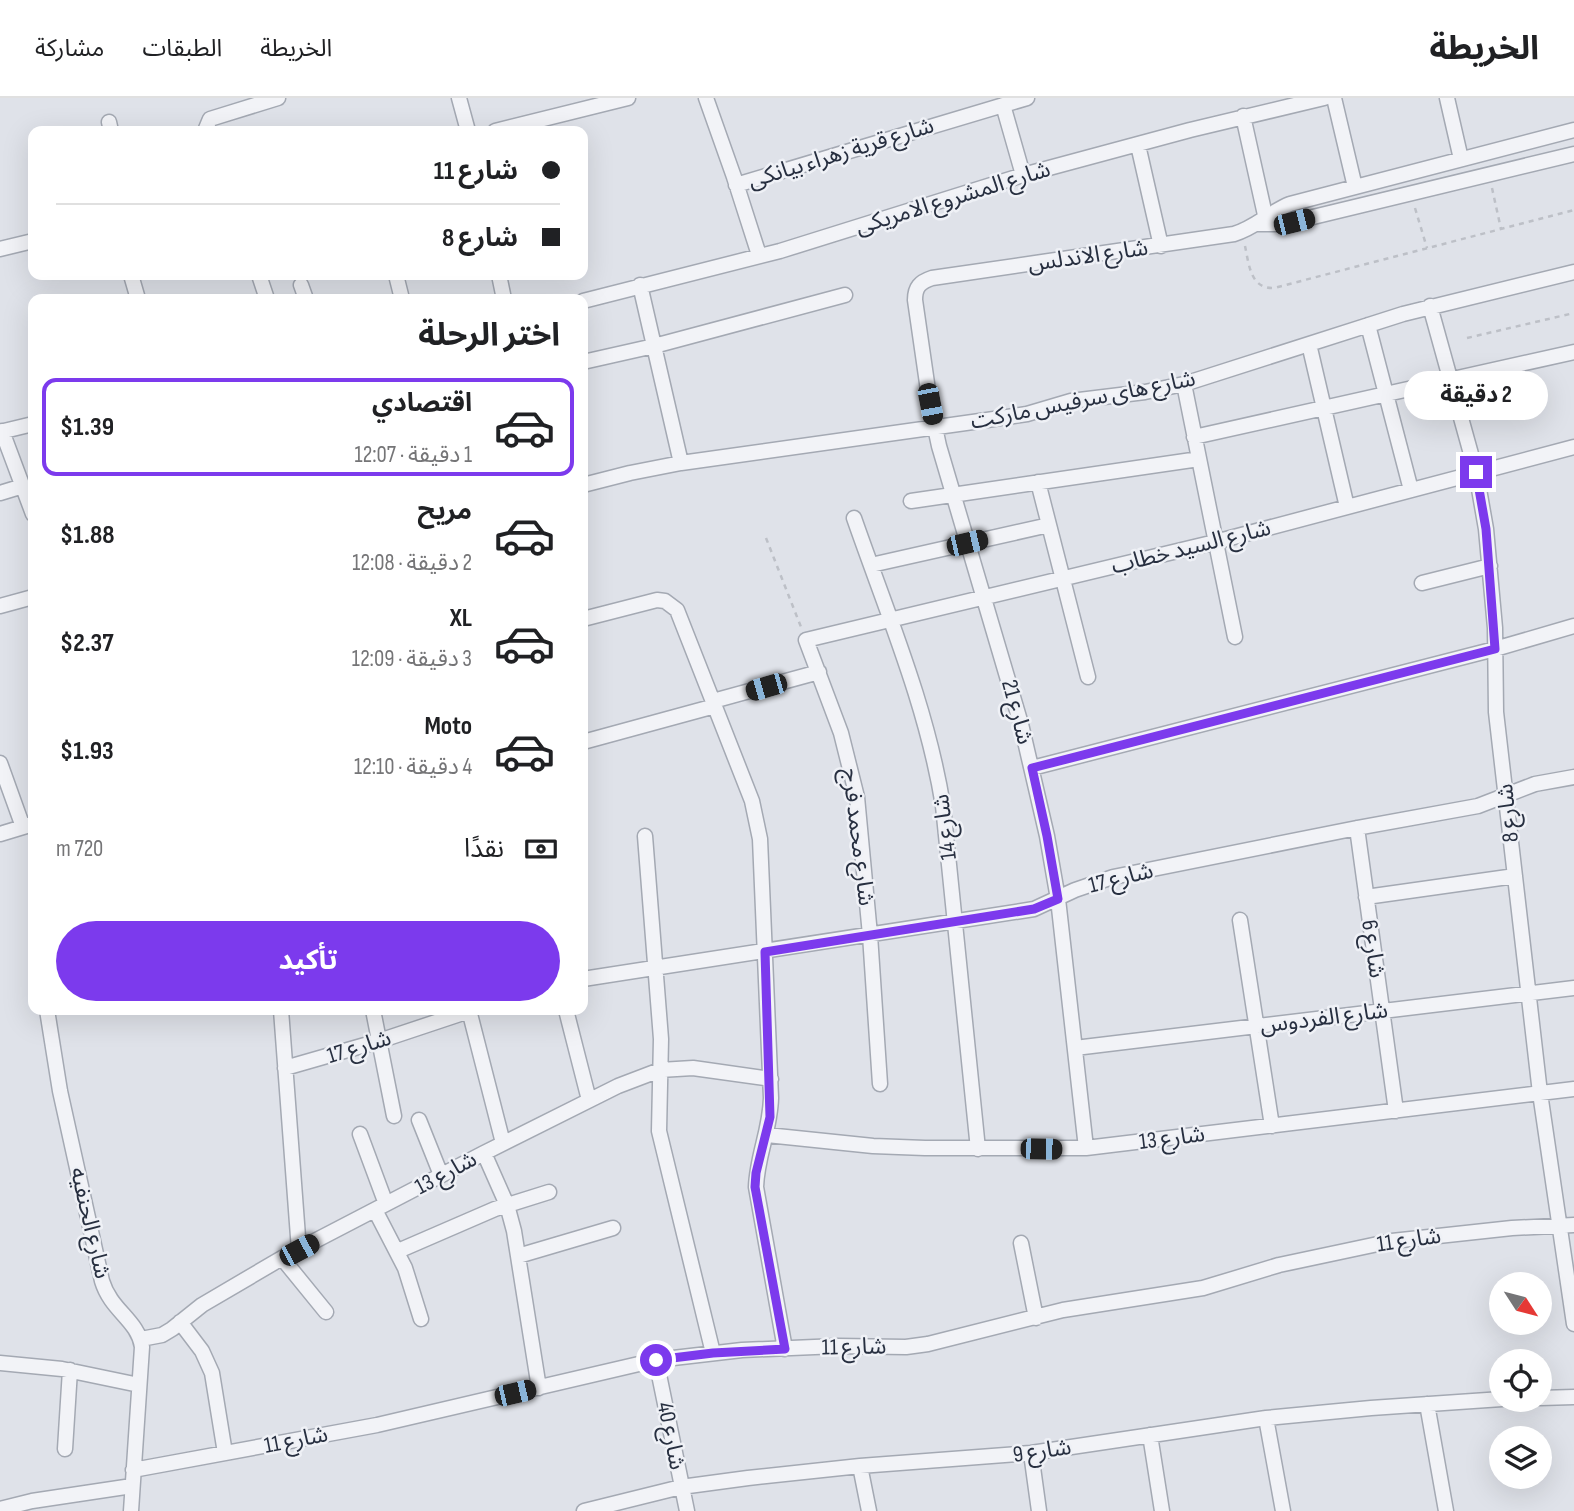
<!DOCTYPE html>
<html lang="ar">
<head>
<meta charset="utf-8">
<style>
	body { margin:0; font-family:"Sofia Sans Condensed","Noto Sans Arabic",sans-serif; background:#f2f2f2; color:#202124; direction:rtl; height:100vh; display:flex; flex-direction:column; font-size:26px; white-space:nowrap }
	* { box-sizing:border-box; margin:0 }
	p { font-size:23px; color:#757577 }
	.icon { flex:none; width:38px; height:38px; fill:none; stroke:currentColor; stroke-width:2; stroke-linecap:round; stroke-linejoin:round }
	.map { position:relative; flex:1; overflow:hidden; direction:ltr }
	.sheet { position:absolute; left:28px; top:196px; width:560px; height:721px; display:flex; flex-direction:column; background:#fff; border-radius:14px; box-shadow:0 7px 28px #0002; direction:rtl }
	.sheet>* { flex:none }
	.banner { position:absolute; left:28px; top:28px; width:560px; height:154px; border-radius:14px; box-shadow:0 7px 28px #0002; direction:rtl; display:grid; align-content:center; height:154px; padding:0 28px; background:#fff }
	.needle { width:46px; rotate:126deg }
	.tools { position:absolute; left:1489px; top:1174px; display:grid; gap:14px }
	.tools a { display:grid; place-items:center; width:63px; height:63px; border-radius:50%; background:#fff; box-shadow:0 7px 28px #0002; font-size:35px }
	.end { position:absolute; width:32px; height:32px; margin:-16px; border:9px solid #7c3aed; background:#fff; box-shadow:0 0 0 4px #fff }
	.from { border-radius:50% }
	.bubble { position:absolute; height:49px; border-radius:24px; background:#fff; box-shadow:0 7px 28px #0002; font-size:23px; font-weight:700; line-height:49px; text-align:center; direction:rtl }
	.car { position:absolute; width:21px; height:42px; margin:-21px -10px; border-radius:9px; box-shadow:0 0 5px 2px #0007; background:linear-gradient(#222 24%,#8ab4d8 0 40%,#222 0 76%,#8ab4d8 0 86%,#222 0) }
	.banner b { display:flex; align-items:center; gap:24px; height:66px; font-size:26px }
	.banner b+b { border-top:2px solid #e0e0e0 }
	.banner i { width:18px; height:18px; background:#202124 }
	ul { padding:0; list-style:none }
	li { display:flex; align-items:center; gap:21px; height:98px; margin:0 14px 10px; padding:0 14px; border:4px solid transparent; border-radius:14px }
	li div { flex:1 }
	li b { display:block; font-size:26px }
	li em { font-style:normal; font-weight:700 }
	li.current { border-color:#7c3aed }
	li>.icon { width:63px; height:63px; stroke-width:1.5 }
	h2 { padding:0 28px; font-size:32px; line-height:84px }
	.pay { display:flex; align-items:center; gap:18px; height:77px; padding:0 28px; font-size:26px }
	.pay p { margin-inline-start:auto }
	.button { display:flex; gap:14px; margin-top:auto; padding:14px 28px }
	.button a { flex:1; height:80px; border-radius:42px; background:#7c3aed; color:#fff; font-size:28px; font-weight:700; line-height:80px; text-align:center }
	header { display:flex; align-items:center; gap:42px; box-sizing:border-box; height:98px; padding:0 35px; background:#fff; border-bottom:2px solid #e0e0e0 }
	header strong { font-size:33px }
	nav { display:flex; gap:38px; margin-inline-start:auto; font-size:24px }
	.map>svg:first-child { display:block }
	.lines { fill:none; stroke-linecap:round; stroke-linejoin:round }
	.minor-casing { stroke:#a4a9b3; stroke-width:17 }
	.path { stroke:#bdc0c7; stroke-width:2.5; stroke-dasharray:5 5; stroke-linecap:butt }
	.minor { stroke:#f2f3f7; stroke-width:14 }
	.route { stroke:#7c3aed; stroke-width:9 }
	.labels { text-anchor:middle; dominant-baseline:central; stroke-width:5; stroke-linejoin:round; paint-order:stroke }
	.street-label { font-size:23px; fill:#272f40; stroke:#eff1f6 }
</style>
</head>
<body>
<header>
<strong>الخريطة</strong>
<nav><a>الخريطة</a><a>الطبقات</a><a>مشاركة</a></nav>
</header>
<div class="map">
<svg width="1574" height="1413" viewBox="0 0 1574 1413">
	<rect width="100%" height="100%" fill="#dfe2e9"/>
	<g class="lines">
		<!-- minor casing -->
		<g class="minor-casing">
			<path id="minor" d="M459 0 468 33
				M706 0 734 79 759 157
				M1334 0 1355 89
				M1447 0 1461 61
				M1003 7 1023 77
				M1243 18 1267 126
				M109 24 111 33
				M205 33 210 21 278 0
				M495 33 628 0
				M1138 47 1161 148
				M736 87 1027 0
				M1258 126H1284L1574 56
				M0 151 33 143
				M131 177 138 201
				M259 177 267 201
				M396 177 402 201
				M499 177 504 201
				M301 187 306 201
				M640 187 681 365
				M583 203 780 153 1023 77 1190 32 1324 0
				M1430 208 1476 374 1486 431 1495 530 1496 614 1540 995 1574 1226
				M1368 227 1411 392
				M1309 246 1347 409
				M583 264 654 248 845 197
				M1184 286 1235 539
				M2 333 33 416
				M0 334 33 326
				M1194 339 1574 254
				M1038 384 1088 579
				M583 387 630 375 681 365 987 322 1027 316 1071 303 1145 294 1184 286 1403 216 1574 174
				M0 395 23 388
				M911 403 1199 361
				M854 420C887 515 927 608 943 708L978 1051
				M871 467 1049 427
				M1422 485 1490 468
				M0 508 33 499
				M583 521 657 502 665 503 677 512 752 703 760 741 771 1000C770 1033 757 1058 756 1089L785 1251
				M713 603 819 574
				M583 644 715 608
				M0 665 23 729
				M1032 670 1495 551 1574 528
				M1357 730 1396 1013
				M0 736 33 726
				M645 738 661 941 659 1033 713 1255
				M1366 799 1515 778
				M1240 822 1272 1028
				M583 881 1034 811 1075 792 1113 779 1357 730 1478 708 1535 686 1574 679
				M47 912 60 993 102 1183C111 1213 138 1222 142 1249L131 1413
				M281 912 299 1152
				M373 912 394 1018
				M469 912 503 1045
				M566 912 589 1002
				M1075 950 1574 890
				M285 970 379 943 472 912
				M880 986 870 837 857 699 841 635 806 542 1215 444 1574 349
				M419 1022 441 1077
				M360 1036 386 1106
				M767 1037 873 1048 925 1050H1086L1574 991
				M1086 1050 1058 801 1047 738 1021 626 939 348 930 306 915 202C915 189 920 184 932 180L1234 136C1255 130 1270 114 1290 106L1574 32
				M484 1055 507 1107 514 1133 539 1290
				M375 1112 405 1170 421 1221
				M1021 1145 1036 1220
				M398 1153 495 1111 549 1094
				M518 1158 613 1130
				M282 1160 326 1214
				M180 1224 202 1253 212 1275 225 1355
				M141 1241 162 1237 172 1231 202 1207 282 1160 484 1055 618 988 660 972 693 970 771 981
				M656 1262 687 1413
				M0 1265 62 1271 139 1287
				M1540 1300 1574 1299
				M1427 1306 1446 1413
				M1266 1320 1283 1413
				M1150 1337 1162 1413
				M65 1351 70 1272
				M1031 1355 1039 1413
				M860 1368 869 1413
				M133 1372 377 1327 656 1262 742 1252 838 1248 906 1249 928 1246 1063 1212 1203 1190 1279 1167 1392 1143 1512 1130 1574 1127
				M0 1411 32 1403 132 1388
				M584 1413 681 1389 748 1380 860 1368 1031 1355 1266 1320 1371 1310 1502 1301"/>
		</g>
		<!-- path -->
		<path class="path" d="M1492 90 1501 131
			M1415 110 1427 150
			M1245 148C1249 166 1250 191 1274 190L1574 112
			M1467 240 1574 215
			M766 440 801 529"/>
		<!-- minor -->
		<use href="#minor" class="minor"/>
	</g>
	<g class="lines">
		<!-- route -->
		<path class="route" d="M656 1262 713 1255 785 1251 755 1089 756 1075 770 1019 765 854 1034 811 1058 801 1047 738 1032 670 1495 551 1486 431 1476 374"/>
	</g>
	<g class="labels">
		<!-- street labels -->
		<g class="street-label">
			<text transform="translate(841 55) rotate(-17)">شارع قرية زهراء بيانكى</text>
			<text transform="translate(953 100) rotate(-17)">شارع المشروع الامريكى</text>
			<text transform="translate(1088 158) rotate(-8)">شارع الاندلس</text>
			<text transform="translate(1083 302) rotate(-11)">شارع هاى سرفيس ماركت</text>
			<text transform="translate(1191 449) rotate(-14)">شارع السيد خطاب</text>
			<text transform="translate(1017 614) rotate(75)">شارع 21</text>
			<text transform="translate(1508 715) rotate(-96)">شارع 8</text>
			<text transform="translate(945 729) rotate(-97)">شارع 14</text>
			<text transform="translate(858 739) rotate(83)">شارع محمد فرج</text>
			<text transform="translate(1121 780) rotate(-14)">شارع 17</text>
			<text transform="translate(1373 851) rotate(82)">شارع 6</text>
			<text transform="translate(1324 920) rotate(-7)">شارع الفردوس</text>
			<text transform="translate(359 949) rotate(-17)">شارع 17</text>
			<text transform="translate(1172 1040) rotate(-7)">شارع 13</text>
			<text transform="translate(446 1075) rotate(-28)">شارع 13</text>
			<text transform="translate(90 1125) rotate(77)">شارع الحنفيه</text>
			<text transform="translate(1409 1142) rotate(-8)">شارع 11</text>
			<text transform="translate(854 1249) rotate(-1)">شارع 11</text>
			<text transform="translate(671 1338) rotate(79)">شارع 40</text>
			<text transform="translate(296 1342) rotate(-11)">شارع 11</text>
			<text transform="translate(1042 1353) rotate(-8)">شارع 9</text>
		</g>
	</g>
</svg>
<div class="tools">
<a><svg class="needle" viewBox="-14 -14 28 28"><path d="M0-13l5 13h-10z" fill="#e53935"/><path d="M0 13l5-13h-10z" fill="#757577"/></svg></a>
<a><svg class="icon" aria-label="locate" viewBox="0 0 24 24"><circle cx="12" cy="12" r="6"/><path d="M12 2v4M12 18v4M2 12h4M18 12h4"/></svg></a>
<a><svg class="icon" aria-label="layers" viewBox="0 0 24 24"><path d="M12 4l9 5-9 5-9-5zM3 14l9 5 9-5"/></svg></a>
</div>
<i class="end from" style="left:656px;top:1262px"></i>
<i class="end" style="left:1476px;top:374px"></i>
<div class="bubble" style="left:1404px;top:273px;width:144px">2 دقيقة</div>
<i class="car" style="left:1294px;top:124px;rotate:76deg"></i>
<i class="car" style="left:930px;top:306px;rotate:169deg"></i>
<i class="car" style="left:967px;top:445px;rotate:77deg"></i>
<i class="car" style="left:766px;top:589px;rotate:254deg"></i>
<i class="car" style="left:1041px;top:1051px;rotate:91deg"></i>
<i class="car" style="left:299px;top:1152px;rotate:62deg"></i>
<i class="car" style="left:515px;top:1295px;rotate:77deg"></i>
<div class="banner">
<b><i class="from"></i>شارع 11</b>
<b><i></i>شارع 8</b>
</div>
<section class="sheet">
<h2>اختر الرحلة</h2>
<ul>
<li class="current"><svg class="icon" aria-label="car" viewBox="0 0 24 24"><path d="M5 17H2v-5l4-1 3-4h7l3 4 3 1v5h-3M9 17h6M6 11h13"/><circle cx="7" cy="17" r="2"/><circle cx="17" cy="17" r="2"/></svg><div><b>اقتصادي</b><p>1 دقيقة · 12:07</p></div><em>$1.39</em></li>
<li><svg class="icon" aria-label="car" viewBox="0 0 24 24"><path d="M5 17H2v-5l4-1 3-4h7l3 4 3 1v5h-3M9 17h6M6 11h13"/><circle cx="7" cy="17" r="2"/><circle cx="17" cy="17" r="2"/></svg><div><b>مريح</b><p>2 دقيقة · 12:08</p></div><em>$1.88</em></li>
<li><svg class="icon" aria-label="car" viewBox="0 0 24 24"><path d="M5 17H2v-5l4-1 3-4h7l3 4 3 1v5h-3M9 17h6M6 11h13"/><circle cx="7" cy="17" r="2"/><circle cx="17" cy="17" r="2"/></svg><div><b>XL</b><p>3 دقيقة · 12:09</p></div><em>$2.37</em></li>
<li><svg class="icon" aria-label="car" viewBox="0 0 24 24"><path d="M5 17H2v-5l4-1 3-4h7l3 4 3 1v5h-3M9 17h6M6 11h13"/><circle cx="7" cy="17" r="2"/><circle cx="17" cy="17" r="2"/></svg><div><b>Moto</b><p>4 دقيقة · 12:10</p></div><em>$1.93</em></li>
</ul>
<div class="pay"><svg class="icon" aria-label="cash" viewBox="0 0 24 24"><path d="M3 7h18v10H3z"/><circle cx="12" cy="12" r="2"/></svg>نقدًا<p>720 m</p></div>
<div class="button"><a>تأكيد</a></div>
</section>
</div>
</body>
</html>
